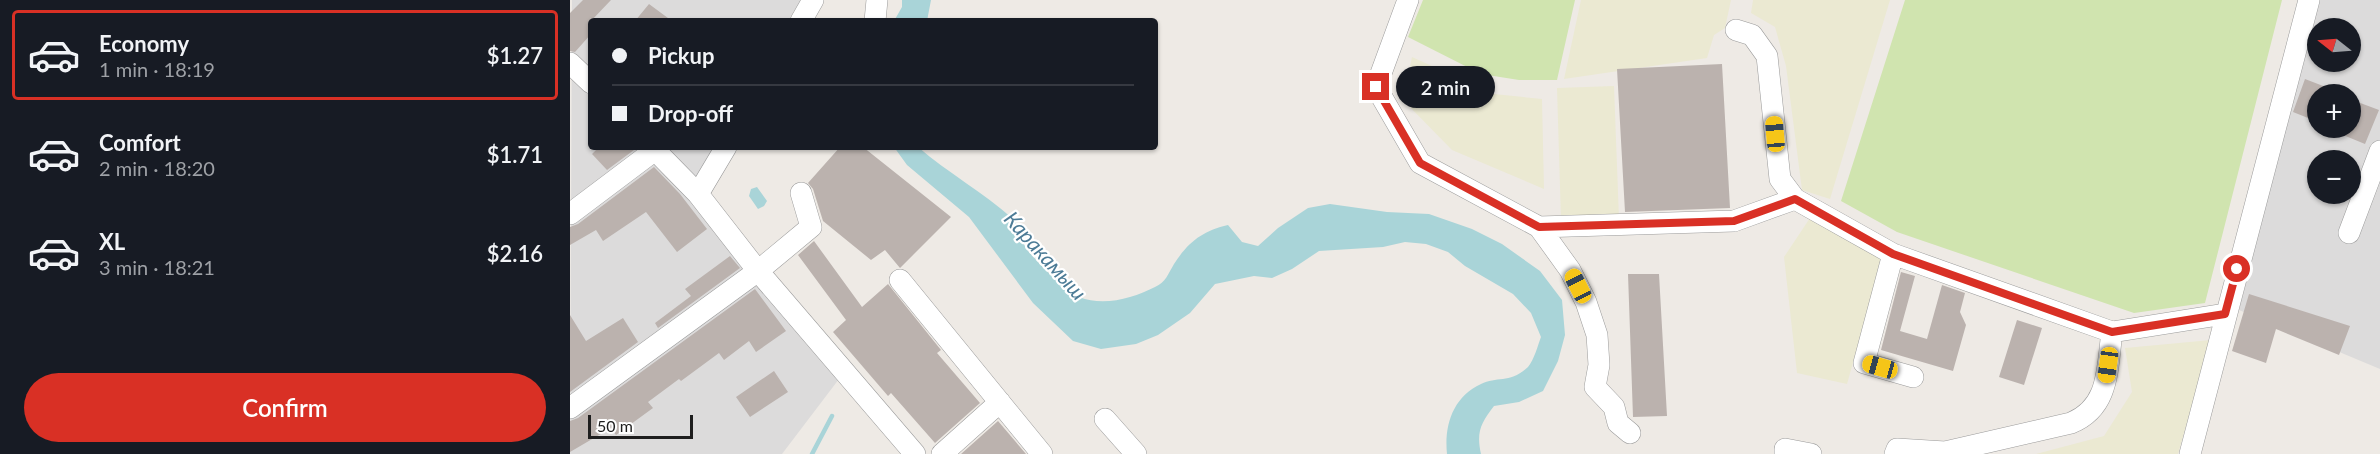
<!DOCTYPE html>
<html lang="en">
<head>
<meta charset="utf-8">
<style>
	body { margin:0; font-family:Lato,sans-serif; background:#20242c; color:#f1f3f6; height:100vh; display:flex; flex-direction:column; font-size:22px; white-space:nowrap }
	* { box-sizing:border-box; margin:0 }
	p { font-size:20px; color:#9ea1a6 }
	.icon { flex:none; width:33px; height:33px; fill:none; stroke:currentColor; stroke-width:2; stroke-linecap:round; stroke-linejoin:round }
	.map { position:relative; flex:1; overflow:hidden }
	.side { display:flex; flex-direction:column; background:#171b24; width:570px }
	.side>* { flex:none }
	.banner { position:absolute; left:18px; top:18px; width:570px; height:132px; border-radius:6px; box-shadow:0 2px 4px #0004; display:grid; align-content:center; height:132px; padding:0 24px; background:#171b24 }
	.needle { width:39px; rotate:287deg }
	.fabs { position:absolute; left:1737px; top:18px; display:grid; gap:12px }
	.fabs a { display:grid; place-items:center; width:54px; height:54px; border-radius:50%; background:#171b24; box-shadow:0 2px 4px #0004; font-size:30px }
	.scale { position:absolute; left:18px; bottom:15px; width:105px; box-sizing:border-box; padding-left:6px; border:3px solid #1e1e1e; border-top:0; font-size:16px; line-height:21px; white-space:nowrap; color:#1e1e1e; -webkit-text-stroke:4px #fff; paint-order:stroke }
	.end { position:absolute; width:27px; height:27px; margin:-14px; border:8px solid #d93025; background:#fff; box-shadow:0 0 0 3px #fff }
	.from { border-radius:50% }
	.bubble { position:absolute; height:42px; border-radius:21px; background:#171b24; box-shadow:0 2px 4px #0004; font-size:20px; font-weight:600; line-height:42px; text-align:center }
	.car { position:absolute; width:18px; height:36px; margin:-18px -9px; border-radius:8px; box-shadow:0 0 4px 2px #0007; background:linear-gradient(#f5c518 24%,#345 0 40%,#f5c518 0 76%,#345 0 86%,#f5c518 0) }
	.banner b { display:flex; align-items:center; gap:21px; height:57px; font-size:22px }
	.banner b+b { border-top:2px solid #363941 }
	.banner i { width:15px; height:15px; background:#f1f3f6 }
	ul { padding:10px 0 0; list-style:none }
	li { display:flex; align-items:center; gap:18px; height:90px; margin:0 12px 9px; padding:0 12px; border:3px solid transparent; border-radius:6px }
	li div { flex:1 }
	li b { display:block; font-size:22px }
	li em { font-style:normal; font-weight:600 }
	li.active { border-color:#d93025 }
	li>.icon { width:54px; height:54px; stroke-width:1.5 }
	.cta { display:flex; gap:12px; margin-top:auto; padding:12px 24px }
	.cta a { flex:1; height:69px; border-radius:36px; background:#d93025; color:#fff; font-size:24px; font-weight:600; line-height:69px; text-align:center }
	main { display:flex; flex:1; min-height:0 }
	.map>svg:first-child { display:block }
	.residential { fill:#dcdbdb; fill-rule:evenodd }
	.farmland { fill:#ebe9d2 }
	.grass { fill:#d0e4af }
	.water { fill:#a9d4d8 }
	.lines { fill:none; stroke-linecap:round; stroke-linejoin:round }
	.stream { stroke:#a9d4d8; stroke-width:4.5 }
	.building { fill:#bbb2ae }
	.minor-casing { stroke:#9b9b9b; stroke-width:22 }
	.minor { stroke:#fff; stroke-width:21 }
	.route { stroke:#d93025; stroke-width:8 }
	.labels { text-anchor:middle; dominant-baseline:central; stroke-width:4.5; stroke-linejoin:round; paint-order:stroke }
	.water-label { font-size:21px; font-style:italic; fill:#4c7b96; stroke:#fff }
</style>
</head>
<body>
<main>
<section class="side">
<ul>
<li class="active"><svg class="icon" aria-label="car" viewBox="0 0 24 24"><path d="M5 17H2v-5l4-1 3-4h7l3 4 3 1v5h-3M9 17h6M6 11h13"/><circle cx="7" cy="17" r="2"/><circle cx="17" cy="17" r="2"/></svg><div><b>Economy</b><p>1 min · 18:19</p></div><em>$1.27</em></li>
<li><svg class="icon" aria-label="car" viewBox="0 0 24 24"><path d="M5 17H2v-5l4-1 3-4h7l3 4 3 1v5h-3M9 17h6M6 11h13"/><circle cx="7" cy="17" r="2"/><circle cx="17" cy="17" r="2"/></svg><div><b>Comfort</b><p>2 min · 18:20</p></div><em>$1.71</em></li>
<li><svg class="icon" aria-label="car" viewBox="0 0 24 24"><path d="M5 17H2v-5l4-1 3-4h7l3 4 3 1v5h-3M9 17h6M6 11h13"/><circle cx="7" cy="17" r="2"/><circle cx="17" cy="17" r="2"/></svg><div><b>XL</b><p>3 min · 18:21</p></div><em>$2.16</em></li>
</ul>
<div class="cta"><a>Confirm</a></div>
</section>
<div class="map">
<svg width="1810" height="454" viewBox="0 0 1810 454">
	<rect width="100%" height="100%" fill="#eeeae5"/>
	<!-- residential -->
	<path class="residential" d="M2 0H231L218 21H21V147H145L125 182 269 379 212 454H0Z
		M1748 0H1810V369L1669 310ZM1748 28H1780V62H1748ZM1748 94H1780V128H1748ZM1748 160H1780V194H1748Z"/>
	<!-- farmland -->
	<path class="farmland" d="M1011 0H1161L1155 28 1144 35 1137 58 994 79Z
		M1183 0H1320L1260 199 1232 190 1216 66 1205 27 1181 13Z
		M842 57 924 94 972 99 974 189 882 150 833 100Z
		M1044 86 1049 219 991 220 987 88Z
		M1240 218 1313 256 1277 384 1227 373 1214 257Z
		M1641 340 1608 454H1466L1534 436 1562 392 1555 348Z"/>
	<!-- grass -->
	<path class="grass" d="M853 0H1005L987 80H949L911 74 838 37Z
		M1335 0H1712L1635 303 1564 313 1327 232 1271 201Z"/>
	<!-- water -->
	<path class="water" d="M332 0H361L357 21H324L332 7Z
		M324 147H348C378 173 413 192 443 219 451 226 450 239 456 248 464 259 497 293 509 297 534 307 563 298 585 287 596 282 598 274 604 264 619 241 633 231 658 225L672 242 688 246 708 228 738 208 760 204 817 212 859 214 902 229 932 244 970 271 992 300 995 335 988 361 973 391 949 402 924 406C911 423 906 432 911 454H877C874 425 883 397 911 384 927 376 940 384 958 367 964 360 968 345 971 337L961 313 943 294 895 266 878 252 856 244 835 242 813 247 749 251 722 269 702 278 684 276 645 284 620 313 588 335 566 344 531 349 503 341 463 303 399 217 337 165Z
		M187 187 197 201 194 206 188 209 179 196 181 189Z"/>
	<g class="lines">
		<!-- stream -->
		<path class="stream" d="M242 454 262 416"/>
	</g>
	<!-- building -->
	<path class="building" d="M13 0H41L21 21V34L5 52 0 51V13Z
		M79 4 102 21H65Z
		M1152 64 1160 208 1055 212 1047 69Z
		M1735 79 1774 94H1748V122L1723 112Z
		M1785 101 1809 110 1795 144 1756 128H1780V114Z
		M29 147H68L37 170 22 154Z
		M270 147H293L381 217 330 268 315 250 301 260 253 221 243 189 238 183Z
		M84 167 110 194 137 229 107 252 76 212 33 241 26 230 0 245V227L8 224Z
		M244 241 292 307 318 284 371 350 367 353 410 403 365 443 321 393 318 396 263 332 276 320 228 255Z
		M160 256 170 268 88 328 85 323 121 296 115 289Z
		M1331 272 1345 276 1330 331 1357 339 1372 285 1395 293 1390 312 1396 325 1383 371 1311 350Z
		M1058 274H1089L1097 416 1063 417Z
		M185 289 216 331 186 352 179 341 154 360 149 353 111 381 109 379 78 402 83 408 46 435 41 428 0 452V421L8 418Z
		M1679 294 1780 326 1769 355 1706 329 1696 363 1662 351Z
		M0 315 16 341 53 318 68 342 0 392Z
		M1447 320 1472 328 1454 385 1429 377Z
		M204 371 218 392 180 417 166 397Z
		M428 421 456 454H391Z"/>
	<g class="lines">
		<!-- minor casing -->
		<g class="minor-casing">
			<path id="minor" d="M838 0 806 87 850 163 969 227 1000 270 1016 302 1027 335 1029 365 1025 387 1044 407 1048 423 1060 433
				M231 21 243 0
				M305 21 307 0
				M1166 30 1182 35 1197 56 1210 179 1225 199
				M0 63 21 83
				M82 147 128 194 188 271 345 454
				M128 194 156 147
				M0 214 85 150
				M969 227 1164 221 1225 199 1323 254 1542 332 1655 314
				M1779 233 1810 151
				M1323 254 1294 363 1343 377
				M330 280 472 454
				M0 408 188 271 241 227 231 193
				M535 419 566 454
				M372 454 430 402
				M1215 454V449L1241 454
				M1325 454 1327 449 1375 452 1501 423C1540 407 1537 368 1542 332
				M1620 454 1739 0"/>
		</g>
		<!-- minor -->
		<use href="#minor" class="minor"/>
	</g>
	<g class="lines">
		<!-- route -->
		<path class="route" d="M806 87 850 163 969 227 1164 221 1225 199 1323 254 1542 332 1655 314 1667 269"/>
	</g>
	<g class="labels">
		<!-- water labels -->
		<g class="water-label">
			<text transform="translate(476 255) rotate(48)">Каракамыш</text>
		</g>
	</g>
</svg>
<div class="fabs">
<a><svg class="needle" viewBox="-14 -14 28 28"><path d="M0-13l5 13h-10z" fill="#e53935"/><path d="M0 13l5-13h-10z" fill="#9ea1a6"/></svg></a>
<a>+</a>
<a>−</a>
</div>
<div class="scale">50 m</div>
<i class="end from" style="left:1667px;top:269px"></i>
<i class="end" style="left:806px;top:87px"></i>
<div class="bubble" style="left:826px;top:66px;width:99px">2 min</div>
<i class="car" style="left:1205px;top:134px;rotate:355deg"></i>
<i class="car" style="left:1008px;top:286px;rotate:333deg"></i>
<i class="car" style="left:1538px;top:365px;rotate:188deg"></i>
<i class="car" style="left:1310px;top:367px;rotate:286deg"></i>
<div class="banner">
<b><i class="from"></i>Pickup</b>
<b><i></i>Drop-off</b>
</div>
</div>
</main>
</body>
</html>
